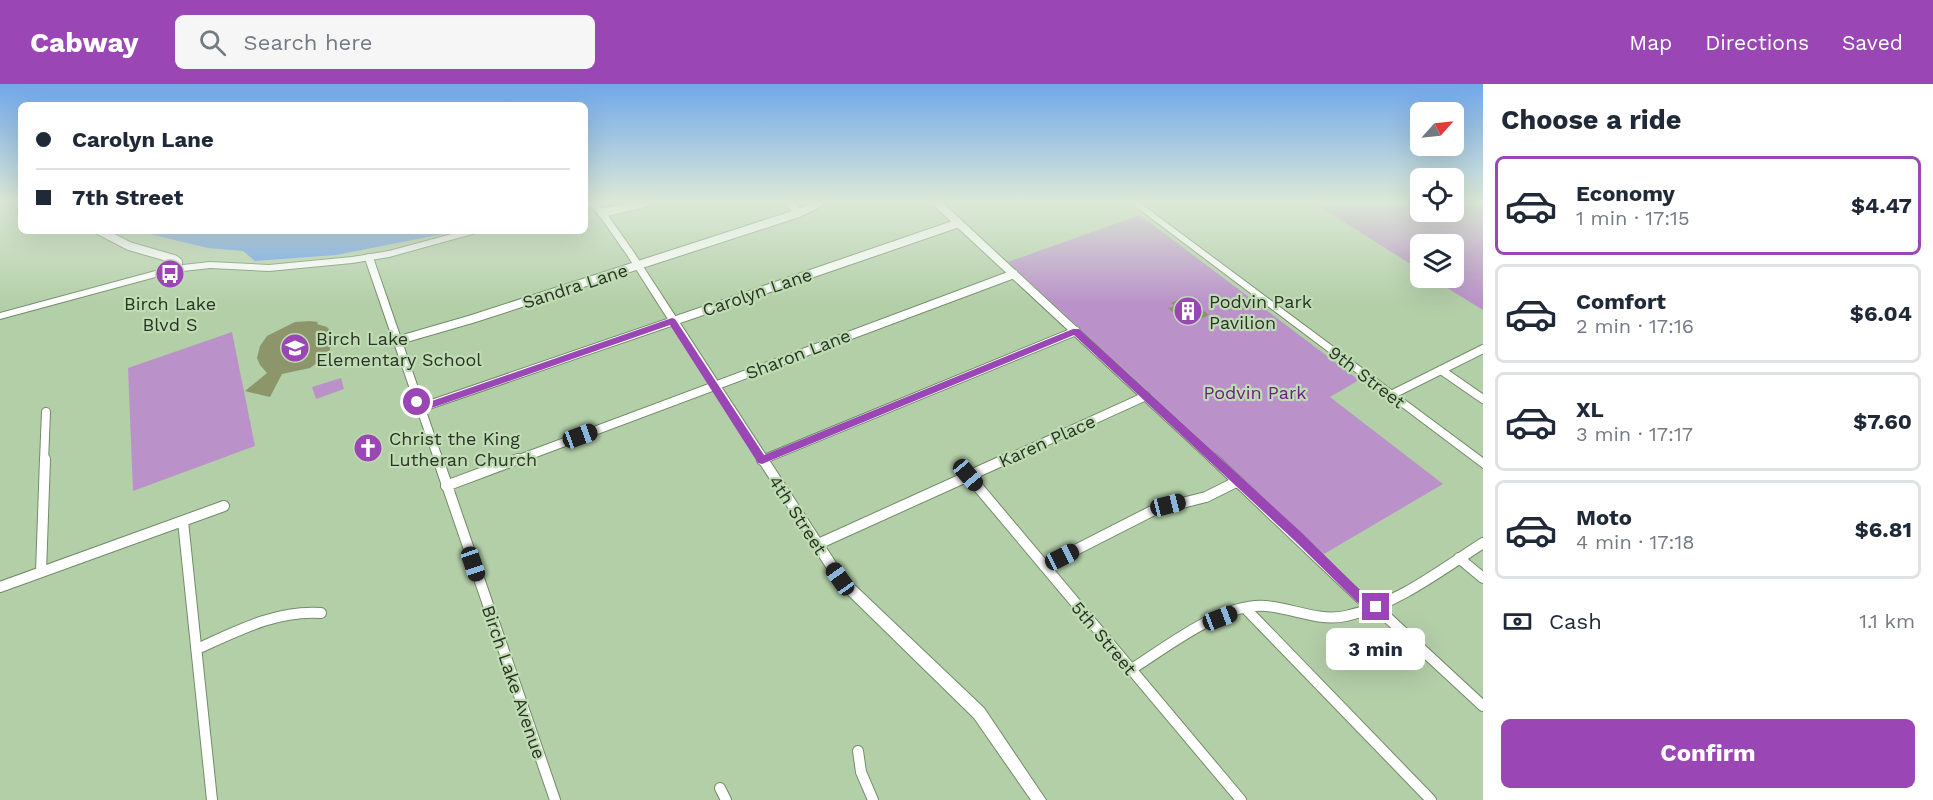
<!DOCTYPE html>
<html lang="en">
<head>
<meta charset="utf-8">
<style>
	body { margin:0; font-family:"Work Sans",sans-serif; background:#f6f6f7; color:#1f2937; height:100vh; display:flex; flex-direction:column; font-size:22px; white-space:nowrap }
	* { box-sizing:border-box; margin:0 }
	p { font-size:20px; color:#747a83 }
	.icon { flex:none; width:33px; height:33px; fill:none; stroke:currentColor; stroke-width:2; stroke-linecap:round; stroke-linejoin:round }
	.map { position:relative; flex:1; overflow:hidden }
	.panel { display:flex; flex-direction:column; background:#fff; width:450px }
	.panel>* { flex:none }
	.top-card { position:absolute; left:18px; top:18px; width:570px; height:132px; border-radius:9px; box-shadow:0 6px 24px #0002; display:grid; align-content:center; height:132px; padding:0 18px; background:#fff }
	.needle { width:39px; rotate:63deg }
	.buttons { position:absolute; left:1410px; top:18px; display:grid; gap:12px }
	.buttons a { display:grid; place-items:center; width:54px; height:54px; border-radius:9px; background:#fff; box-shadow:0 6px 24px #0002; font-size:30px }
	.end { position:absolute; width:27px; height:27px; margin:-14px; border:8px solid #9a47b5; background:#fff; box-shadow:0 0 0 3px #fff }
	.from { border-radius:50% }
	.bubble { position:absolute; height:42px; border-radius:9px; background:#fff; box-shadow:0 6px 24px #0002; font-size:20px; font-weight:700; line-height:42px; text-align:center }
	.car { position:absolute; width:18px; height:36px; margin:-18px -9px; border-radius:8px; box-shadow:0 0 4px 2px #0007; background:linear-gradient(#222 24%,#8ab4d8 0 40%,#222 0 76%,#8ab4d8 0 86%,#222 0) }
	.top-card b { display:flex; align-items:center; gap:21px; height:57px; font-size:22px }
	.top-card b+b { border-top:2px solid #e0e1e3 }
	.top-card i { width:15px; height:15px; background:#1f2937 }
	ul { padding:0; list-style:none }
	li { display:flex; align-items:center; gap:18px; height:99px; margin:0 12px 9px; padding:0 6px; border:3px solid #e0e1e3; border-radius:9px }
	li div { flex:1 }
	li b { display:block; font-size:22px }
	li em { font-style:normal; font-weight:700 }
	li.on { border-color:#9a47b5 }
	li>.icon { width:54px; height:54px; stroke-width:1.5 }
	h2 { padding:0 18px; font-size:27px; line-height:72px }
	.pay { display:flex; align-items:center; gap:15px; height:66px; padding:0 18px; font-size:22px }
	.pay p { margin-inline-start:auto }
	.cta { display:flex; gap:12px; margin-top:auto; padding:12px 18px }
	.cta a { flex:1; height:69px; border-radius:9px; background:#9a47b5; color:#fff; font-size:24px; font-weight:700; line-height:69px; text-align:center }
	header { display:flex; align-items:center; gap:36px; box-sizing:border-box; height:84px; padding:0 30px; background:#9a47b5; color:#fff }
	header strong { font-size:28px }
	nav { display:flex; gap:33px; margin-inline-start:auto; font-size:21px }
	.search { width:420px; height:54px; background:#f6f6f7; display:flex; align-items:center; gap:15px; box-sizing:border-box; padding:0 21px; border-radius:9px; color:#747a83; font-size:22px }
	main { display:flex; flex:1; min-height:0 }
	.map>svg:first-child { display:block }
	.green { fill:#ba92c9 }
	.water { fill:#5c97ea }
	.building { fill:#8d956a }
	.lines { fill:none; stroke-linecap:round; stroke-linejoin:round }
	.minor-far1-casing { stroke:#728c68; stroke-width:10 }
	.minor-casing { stroke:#728c68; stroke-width:12 }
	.tertiary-casing { stroke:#728c68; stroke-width:2 }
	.minor-far1 { stroke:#fff; stroke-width:8 }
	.minor { stroke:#fff; stroke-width:10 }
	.tertiary { fill:#fff; fill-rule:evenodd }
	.route { fill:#9a47b5 }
	.labels { text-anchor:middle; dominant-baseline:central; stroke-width:4.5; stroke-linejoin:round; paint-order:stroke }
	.street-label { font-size:18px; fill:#293424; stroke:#c0dcb4 }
	.poi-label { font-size:18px; fill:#293424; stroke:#c0dcb4; text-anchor:start }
	.park-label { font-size:18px; fill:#6d1d85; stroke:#c0dcb4 }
</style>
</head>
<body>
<header>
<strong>Cabway</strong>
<div class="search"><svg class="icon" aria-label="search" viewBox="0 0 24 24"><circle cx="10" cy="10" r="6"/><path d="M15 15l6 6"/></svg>Search here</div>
<nav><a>Map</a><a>Directions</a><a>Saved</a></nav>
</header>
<main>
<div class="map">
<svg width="1483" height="716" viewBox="0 0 1483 716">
	<rect width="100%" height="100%" fill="#b3cfa8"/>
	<!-- green -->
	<path class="green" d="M1314 119H1420V128H1454V119H1483V226L1431 194H1454V160H1420V186Z
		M1140 131 1359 296 1330 313 1443 400 1324 470 1008 178Z
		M232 248 255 362 133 407 128 284Z
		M341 294 344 305 316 315 312 303Z"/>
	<!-- water -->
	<path class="water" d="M137 147H458L336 171 255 177 243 167 208 164Z"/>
	<!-- building -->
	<path class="building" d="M1186 212 1197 221 1209 231 1194 238 1184 229 1177 232 1168 224 1175 222 1171 219Z
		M310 237 318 238 317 240 327 243 333 250 329 270 310 284 282 290 270 313 245 307 267 289 260 281 257 274 260 262 267 252 295 238Z"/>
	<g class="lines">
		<!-- minor-far1 casing -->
		<g class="minor-far1-casing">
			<path id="minor-far1" d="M790 119 799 129
				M937 119 1215 377
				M602 129 645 119
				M100 147 129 162 174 175 178 178 177 185
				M369 174 439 377
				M396 257 472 235 799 129 819 119
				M1441 286 1483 315
				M1391 311 1483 265
				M420 324 959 139
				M762 376 1076 247
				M44 377 46 328
				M514 377 1014 190
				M1003 377 1146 312"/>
		</g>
		<!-- minor casing -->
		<g class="minor-casing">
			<path id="minor" d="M438 375 555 716
				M1214 375 1361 515 1376 523 1483 622
				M762 376 764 375
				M968 391 1241 716
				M446 402 518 375
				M183 437 212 716
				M816 461 1006 375
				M1459 474 1483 494
				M1044 482 1154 426 1206 413 1238 397
				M41 488 45 375
				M0 503 224 422
				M1245 524 1431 716
				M197 565C237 547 276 526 321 529
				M1130 586C1166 564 1221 519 1265 522 1293 524 1318 538 1346 532 1396 521 1441 486 1483 459
				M858 667 861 688 873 716
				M720 704 726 716"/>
		</g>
		<!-- tertiary casing -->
		<g class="tertiary-casing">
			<path id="tertiary" d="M587 119H596L605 127 633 167 844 491 984 624 1046 716H1031L974 634 836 499 627 171 599 131Z
				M1131 119H1140L1483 374V384Z
				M463 147H477L476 149 389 173 352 179 269 187 210 184 174 188 0 235V229L174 182 210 178 269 181 352 173 389 167Z"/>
		</g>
		<!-- minor-far1 -->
		<use href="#minor-far1" class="minor-far1"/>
		<!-- minor -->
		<use href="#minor" class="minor"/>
		<!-- tertiary -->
		<use href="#tertiary" class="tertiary"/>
	</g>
	<!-- sky -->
	<linearGradient id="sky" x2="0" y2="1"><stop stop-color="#70a8e9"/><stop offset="0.54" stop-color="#dde9d8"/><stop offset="1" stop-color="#dde9d8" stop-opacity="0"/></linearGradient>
	<rect width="1483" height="219" fill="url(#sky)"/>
	<!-- route -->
	<path class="route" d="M672 234 675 235 764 371 1073 245H1079L1302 449 1365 511 1380 519 1382 523 1376 528 1357 518 1294 456 1074 251 762 380 758 379 670 241 420 328 416 327 413 318 417 314 423 320Z"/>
	<!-- icons -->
	<defs>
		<g id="bus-disc" transform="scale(1.5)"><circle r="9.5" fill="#9a47b5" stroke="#c0dcb4"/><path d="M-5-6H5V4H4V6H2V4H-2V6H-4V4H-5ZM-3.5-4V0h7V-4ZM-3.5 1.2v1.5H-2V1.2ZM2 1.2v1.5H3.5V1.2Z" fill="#fff"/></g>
		<g id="building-disc" transform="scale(1.5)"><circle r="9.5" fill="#9a47b5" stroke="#c0dcb4"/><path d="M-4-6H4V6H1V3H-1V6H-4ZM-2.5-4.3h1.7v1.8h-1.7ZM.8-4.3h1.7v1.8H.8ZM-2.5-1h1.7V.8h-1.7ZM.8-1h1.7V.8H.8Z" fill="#fff"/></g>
		<g id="school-disc" transform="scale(1.5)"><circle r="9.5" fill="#9a47b5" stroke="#c0dcb4"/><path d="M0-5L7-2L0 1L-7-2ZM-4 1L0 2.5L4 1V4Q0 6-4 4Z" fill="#fff"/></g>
		<g id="church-disc" transform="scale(1.5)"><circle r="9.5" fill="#9a47b5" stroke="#c0dcb4"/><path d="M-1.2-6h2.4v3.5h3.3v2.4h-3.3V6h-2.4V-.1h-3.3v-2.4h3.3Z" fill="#fff"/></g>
	</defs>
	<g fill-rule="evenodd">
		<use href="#bus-disc" x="170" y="190"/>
		<use href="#building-disc" x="1188" y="227"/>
		<use href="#school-disc" x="295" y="264"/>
		<use href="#church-disc" x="368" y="364"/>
	</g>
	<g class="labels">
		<!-- street labels -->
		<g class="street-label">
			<text transform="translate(575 202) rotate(-18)">Sandra Lane</text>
			<text transform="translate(757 208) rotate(-19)">Carolyn Lane</text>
			<text transform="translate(798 270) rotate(-21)">Sharon Lane</text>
			<text transform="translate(1367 293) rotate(37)">9th Street</text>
			<text transform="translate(1047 357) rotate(-24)">Karen Place</text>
			<text transform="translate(798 431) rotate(57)">4th Street</text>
			<text transform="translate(1104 554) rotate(50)">5th Street</text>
			<text transform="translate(514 598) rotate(71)">Birch Lake Avenue</text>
		</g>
		<!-- poi labels -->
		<g class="poi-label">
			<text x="1209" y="217">Podvin Park<tspan x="1209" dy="21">Pavilion</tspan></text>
			<text x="170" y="219" text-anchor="middle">Birch Lake<tspan x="170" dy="21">Blvd S</tspan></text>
			<text x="316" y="254">Birch Lake<tspan x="316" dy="21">Elementary School</tspan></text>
			<text x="389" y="354">Christ the King<tspan x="389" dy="21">Lutheran Church</tspan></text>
		</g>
		<!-- park labels -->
		<g class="park-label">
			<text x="1255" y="308">Podvin Park</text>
		</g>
	</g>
</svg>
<div class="buttons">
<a><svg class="needle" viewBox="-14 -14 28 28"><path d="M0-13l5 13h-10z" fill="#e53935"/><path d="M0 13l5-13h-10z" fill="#747a83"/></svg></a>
<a><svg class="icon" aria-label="locate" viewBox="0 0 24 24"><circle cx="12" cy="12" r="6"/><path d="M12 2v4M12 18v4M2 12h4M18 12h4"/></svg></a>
<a><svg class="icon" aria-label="layers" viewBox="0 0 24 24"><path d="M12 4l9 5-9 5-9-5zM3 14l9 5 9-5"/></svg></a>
</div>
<i class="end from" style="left:417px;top:318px"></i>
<i class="end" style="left:1376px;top:523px"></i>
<div class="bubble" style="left:1326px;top:544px;width:99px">3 min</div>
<i class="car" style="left:580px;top:352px;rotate:70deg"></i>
<i class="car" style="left:968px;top:391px;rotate:140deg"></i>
<i class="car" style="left:1168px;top:421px;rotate:76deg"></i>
<i class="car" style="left:1062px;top:473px;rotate:63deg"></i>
<i class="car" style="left:473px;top:480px;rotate:161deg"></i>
<i class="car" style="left:840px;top:495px;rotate:325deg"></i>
<i class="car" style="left:1220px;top:534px;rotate:69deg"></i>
<div class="top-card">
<b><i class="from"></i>Carolyn Lane</b>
<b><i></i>7th Street</b>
</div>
</div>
<section class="panel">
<h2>Choose a ride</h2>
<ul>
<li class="on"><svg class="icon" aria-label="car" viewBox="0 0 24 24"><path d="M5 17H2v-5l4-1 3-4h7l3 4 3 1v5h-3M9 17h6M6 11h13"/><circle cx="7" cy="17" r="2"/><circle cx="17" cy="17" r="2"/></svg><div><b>Economy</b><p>1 min · 17:15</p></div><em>$4.47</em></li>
<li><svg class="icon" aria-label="car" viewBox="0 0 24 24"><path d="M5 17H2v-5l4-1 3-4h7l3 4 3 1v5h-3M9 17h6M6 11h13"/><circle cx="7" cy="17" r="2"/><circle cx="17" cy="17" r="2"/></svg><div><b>Comfort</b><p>2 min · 17:16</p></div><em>$6.04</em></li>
<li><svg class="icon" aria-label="car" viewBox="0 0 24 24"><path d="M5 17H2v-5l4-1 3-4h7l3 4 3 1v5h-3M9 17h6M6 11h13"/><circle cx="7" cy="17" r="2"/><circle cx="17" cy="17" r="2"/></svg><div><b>XL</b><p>3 min · 17:17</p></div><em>$7.60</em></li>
<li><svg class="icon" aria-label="car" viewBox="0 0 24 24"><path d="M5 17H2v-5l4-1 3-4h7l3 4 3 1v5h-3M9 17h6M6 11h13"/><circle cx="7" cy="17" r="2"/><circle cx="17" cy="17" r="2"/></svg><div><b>Moto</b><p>4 min · 17:18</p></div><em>$6.81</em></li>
</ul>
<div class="pay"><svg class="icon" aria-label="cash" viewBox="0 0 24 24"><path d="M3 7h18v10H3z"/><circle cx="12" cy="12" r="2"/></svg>Cash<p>1.1 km</p></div>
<div class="cta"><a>Confirm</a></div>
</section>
</main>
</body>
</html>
